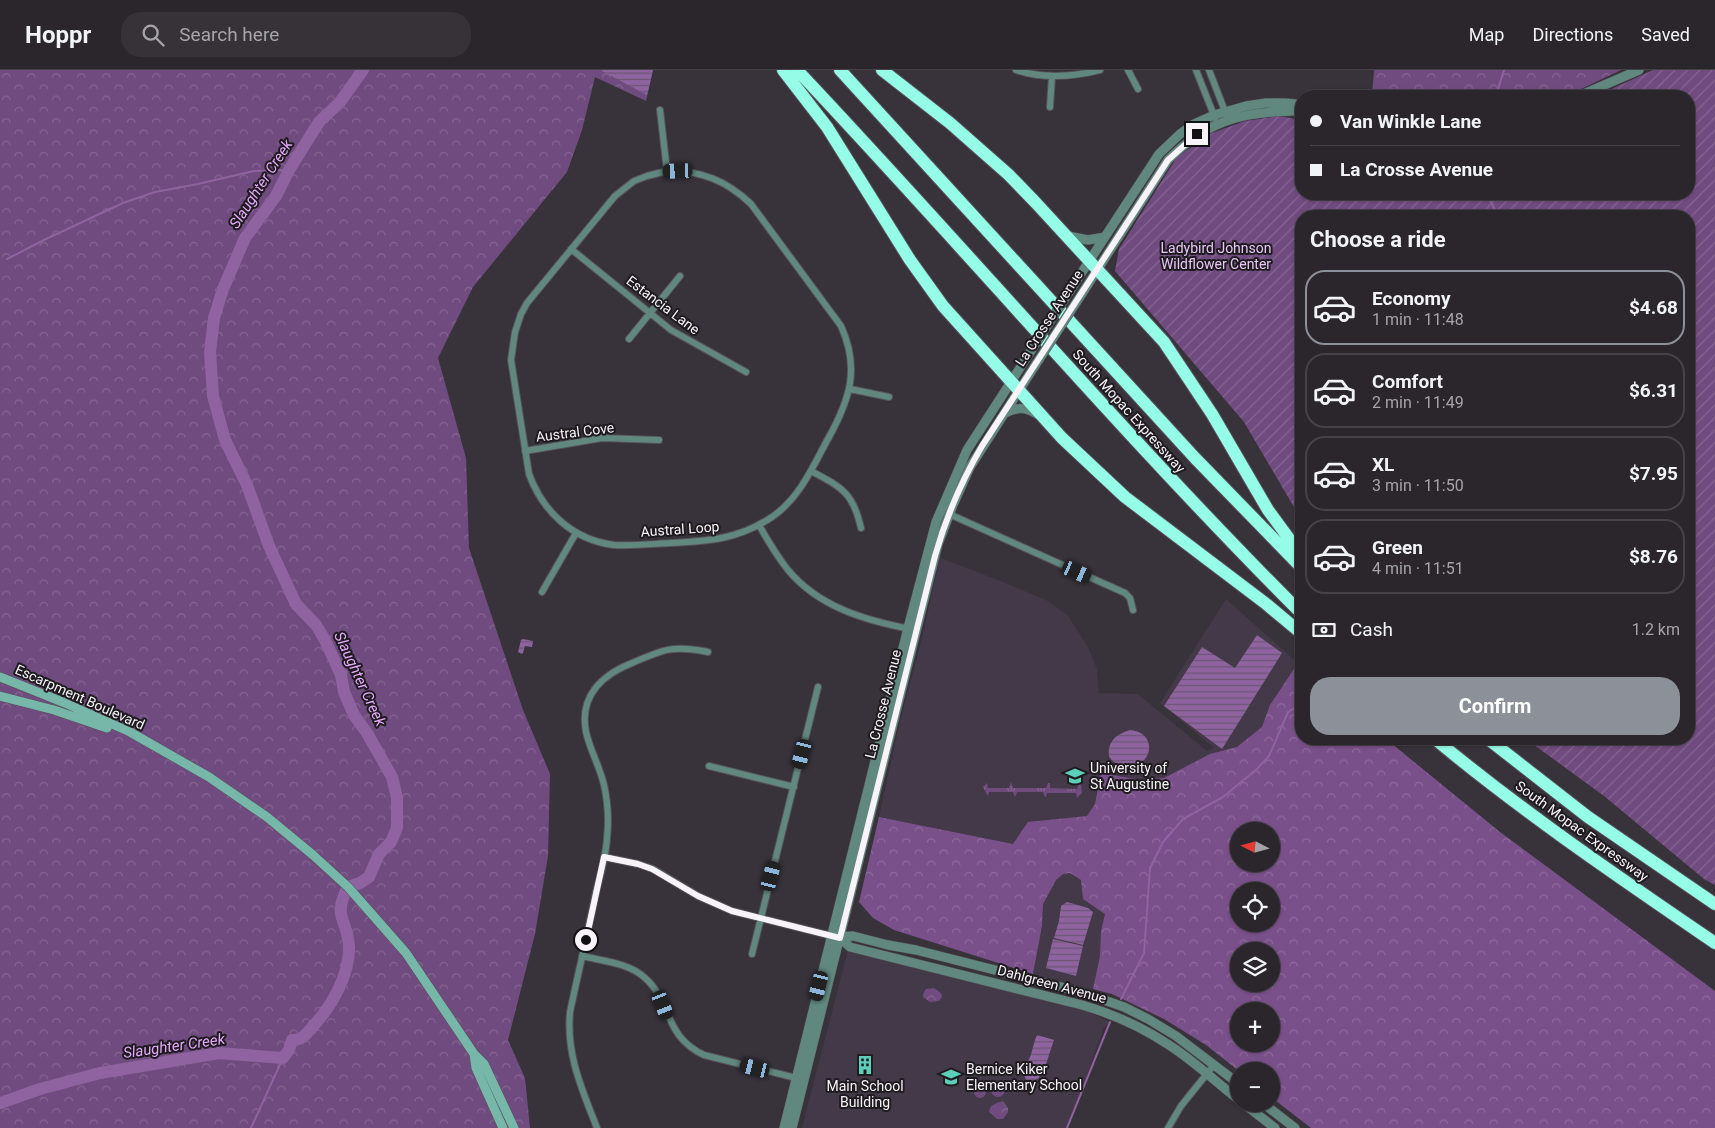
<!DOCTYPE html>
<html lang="en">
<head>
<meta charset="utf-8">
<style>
	body { margin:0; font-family:Roboto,sans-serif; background:#363238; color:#f1f3f6; height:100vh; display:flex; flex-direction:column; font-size:19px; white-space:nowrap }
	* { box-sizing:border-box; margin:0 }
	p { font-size:16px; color:#a5a5a9 }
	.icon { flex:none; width:28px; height:28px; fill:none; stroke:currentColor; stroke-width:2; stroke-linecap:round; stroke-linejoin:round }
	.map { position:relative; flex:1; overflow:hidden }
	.side { position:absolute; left:1295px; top:140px; width:400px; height:535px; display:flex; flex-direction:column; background:#2a262c; border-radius:20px; box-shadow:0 1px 4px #0004,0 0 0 1px #464348 }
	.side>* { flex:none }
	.hud { position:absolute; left:1295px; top:20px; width:400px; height:110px; border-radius:20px; box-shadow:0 1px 4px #0004,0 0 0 1px #464348; display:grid; align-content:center; height:110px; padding:0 15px; background:#2a262c }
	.needle { width:32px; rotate:276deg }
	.tools { position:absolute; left:1230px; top:752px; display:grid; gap:10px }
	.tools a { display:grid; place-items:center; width:50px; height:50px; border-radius:50%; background:#2a262c; box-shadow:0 1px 4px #0004,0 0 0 1px #464348; font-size:25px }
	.end { position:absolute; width:22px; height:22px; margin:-11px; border:6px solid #f7f3f9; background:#111; box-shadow:0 0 0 2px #111 }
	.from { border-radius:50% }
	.car { position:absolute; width:15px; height:30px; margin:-15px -8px; border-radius:6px; box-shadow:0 0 4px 1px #0007; background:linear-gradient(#222 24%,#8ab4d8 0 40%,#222 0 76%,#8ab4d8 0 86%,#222 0) }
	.hud b { display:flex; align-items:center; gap:18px; height:48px; font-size:19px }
	.hud b+b { border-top:1px solid #464348 }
	.hud i { width:12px; height:12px; background:#f1f3f6 }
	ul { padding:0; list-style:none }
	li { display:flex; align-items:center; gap:15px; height:75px; margin:0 10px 8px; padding:0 5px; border:2px solid #464348; border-radius:20px }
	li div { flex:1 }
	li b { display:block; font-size:19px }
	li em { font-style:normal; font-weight:700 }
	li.selected { border-color:#8c9099 }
	li>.icon { width:45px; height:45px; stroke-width:1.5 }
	h2 { padding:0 15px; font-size:22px; line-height:60px }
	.pay { display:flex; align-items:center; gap:12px; height:55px; padding:0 15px; font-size:19px }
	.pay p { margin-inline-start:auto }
	.primary-button { display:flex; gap:10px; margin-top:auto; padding:10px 15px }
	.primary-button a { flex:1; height:58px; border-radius:20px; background:#8c9099; color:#fff; font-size:20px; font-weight:700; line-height:58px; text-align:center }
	header { display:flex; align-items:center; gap:30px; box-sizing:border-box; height:70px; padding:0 25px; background:#2a262c; border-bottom:1px solid #464348 }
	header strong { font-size:24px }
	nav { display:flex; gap:28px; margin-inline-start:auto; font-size:18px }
	.search { width:350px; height:45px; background:#363238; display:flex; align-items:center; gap:12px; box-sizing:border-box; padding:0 18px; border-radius:20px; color:#a5a5a9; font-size:19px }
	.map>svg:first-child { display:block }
	.built { fill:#443948 }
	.grass { fill:url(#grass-tufts) }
	.forest { fill:url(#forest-crowns); fill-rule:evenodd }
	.park { fill:url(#park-crowns) }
	.garden { fill:url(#garden-furrows) }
	.water { fill:url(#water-rules) }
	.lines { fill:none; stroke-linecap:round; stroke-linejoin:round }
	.stream { stroke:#8e639f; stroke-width:2 }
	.river { stroke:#8e639f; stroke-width:12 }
	.minor-casing { stroke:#575159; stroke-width:8 }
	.tertiary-casing { stroke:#575159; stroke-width:10 }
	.secondary-casing { stroke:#575159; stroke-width:10 }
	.motorway-casing { stroke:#575159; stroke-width:14 }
	.minor { stroke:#61887f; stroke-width:6 }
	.tertiary { stroke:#61887f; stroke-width:9 }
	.secondary { stroke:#77b7a9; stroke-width:9 }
	.motorway { stroke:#95fce7; stroke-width:12 }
	.tertiary-bridge-casing { stroke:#575159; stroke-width:10; stroke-linecap:butt }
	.tertiary-bridge { stroke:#61887f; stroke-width:9 }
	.route { stroke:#f7f3f9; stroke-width:6 }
	.labels { text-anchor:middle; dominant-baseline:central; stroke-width:4; stroke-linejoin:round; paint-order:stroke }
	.park-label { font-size:14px; fill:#e9c5f8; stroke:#1e1b1f }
	.street-label { font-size:14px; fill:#f7f3f9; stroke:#1e1b1f }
	.poi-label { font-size:14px; fill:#f7f3f9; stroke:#1e1b1f; text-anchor:start }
	.water-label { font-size:15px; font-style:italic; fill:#e6a9fe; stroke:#1e1b1f }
</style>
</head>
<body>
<header>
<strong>Hoppr</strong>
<div class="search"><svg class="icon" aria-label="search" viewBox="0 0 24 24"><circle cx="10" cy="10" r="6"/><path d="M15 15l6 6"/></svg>Search here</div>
<nav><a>Map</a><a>Directions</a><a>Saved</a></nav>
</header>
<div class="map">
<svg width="1715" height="1058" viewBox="0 0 1715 1058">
	<defs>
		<pattern id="grass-tufts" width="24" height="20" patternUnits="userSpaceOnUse" patternTransform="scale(1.25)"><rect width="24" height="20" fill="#704b7f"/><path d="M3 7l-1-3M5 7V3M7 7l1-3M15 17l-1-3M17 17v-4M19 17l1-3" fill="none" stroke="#856592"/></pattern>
		<pattern id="forest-crowns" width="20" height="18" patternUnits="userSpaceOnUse" patternTransform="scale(1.25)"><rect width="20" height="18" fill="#7a508a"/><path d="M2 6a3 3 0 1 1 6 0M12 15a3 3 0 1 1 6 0" fill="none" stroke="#8e6a9b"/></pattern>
		<pattern id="park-crowns" width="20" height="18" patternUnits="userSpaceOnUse" patternTransform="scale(1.25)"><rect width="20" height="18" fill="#704b7f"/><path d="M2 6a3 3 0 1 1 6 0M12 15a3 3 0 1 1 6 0" fill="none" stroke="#856592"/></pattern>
		<pattern id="garden-furrows" width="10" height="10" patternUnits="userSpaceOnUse" patternTransform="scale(1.25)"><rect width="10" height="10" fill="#704b7f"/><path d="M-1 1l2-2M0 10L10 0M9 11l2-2" fill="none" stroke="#856592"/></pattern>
		<pattern id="water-rules" width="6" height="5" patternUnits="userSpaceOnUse" patternTransform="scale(1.25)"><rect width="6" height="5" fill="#8e639f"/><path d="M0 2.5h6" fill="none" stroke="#6c5675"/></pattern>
	</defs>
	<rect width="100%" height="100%" fill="#38323b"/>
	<!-- built -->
	<path class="built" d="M940 488 998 510 1048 531 1068 546 1088 577 1097 599 1099 623 1138 624 1207 681 1214 678 1160 633 1226 529 1301 596 1112 924 1033 904 1042 856 1045 781 879 747 900 651 919 580Z
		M848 880 1084 939 1110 952 1104 957 1068 1058H802Z"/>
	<!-- grass -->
	<path class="grass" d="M1011 712 1013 718H1046L1048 713H1050V718L1077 719 1079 713 1081 715 1082 723 1077 728 1076 723H1047L1046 727H1045L1043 722H1017L1015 727 1013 722H989L988 726 983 717 987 713 988 718H1009Z"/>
	<!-- forest -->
	<path class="forest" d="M1298 593 1301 596V669H1386L1500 762 1715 921V1058H1311L1271 1027V1001H1239L1206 975 1164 949 1112 924 1093 919 1100 886 1101 861 1105 844 1083 829 1081 810 1070 803 1063 804 1056 810 1043 834 1042 856 1033 904 894 860 873 848 859 832 879 747 1013 774 1028 752 1087 746 1095 734 1101 703 1140 710 1164 708 1210 684 1237 677 1262 657 1270 635ZM1239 761H1271V794H1239ZM1239 821H1271V854H1239ZM1239 881H1271V914H1239ZM1239 941H1271V974H1239Z"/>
	<!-- park -->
	<path class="park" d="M0 0H653L646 31 595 7 582 60 567 102 473 217 438 288 466 388 469 478 523 640 550 704 548 786 535 864 508 970 525 1008 530 1058H0Z
		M1374 0H1621L1579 20 1561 26H1372Z
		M934 918 941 923 942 927 939 931 930 932 923 927V924L926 919Z
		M991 1020a7 7 0 1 1 14 0a7 7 0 1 1-14 0Z
		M974 1022a6 6 0 1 1 12 0a6 6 0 1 1-12 0Z
		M1003 1031 1008 1038V1042L1003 1049H997L989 1042C990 1034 995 1034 1003 1031Z"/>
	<!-- garden -->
	<path class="garden" d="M1653 0H1715V815L1704 809 1604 726 1526 669H1689V146H1301V449L1244 352 1115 201 1119 179 1177 87 1212 63 1245 51 1279 46 1301 50V124H1689V26H1596Z"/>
	<!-- water -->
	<path class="water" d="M602 0H653L647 25 602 1Z
		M1257 565 1282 583 1222 679 1164 636 1202 577 1235 598Z
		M523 569 533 571 532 577 525 576 523 583 522 584 518 582 521 570Z
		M1130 660C1157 662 1153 694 1133 695 1130 696 1125 695 1121 694 1115 693 1112 692 1109 686 1107 671 1117 664 1130 660Z
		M1067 832 1088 838 1093 842 1083 875 1054 868 1059 851 1061 836Z
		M1053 869 1083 876 1076 906 1046 898Z
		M1037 965 1054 970 1045 997 1038 1009 1027 1012 1021 998C1032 993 1032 975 1037 965Z"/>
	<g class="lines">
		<!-- stream -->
		<path class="stream" d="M356 0 354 4 357 8
			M1496 26 1504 0
			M1487 124 1498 146
			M7 189 46 169 123 133 155 122 198 114 254 101 289 100
			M1121 929 1144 883 1150 798 1163 772 1183 749 1223 727 1257 699 1269 686 1288 642 1301 634
			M251 1058 283 988
			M1067 1058 1110 952"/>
		<!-- river -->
		<path class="river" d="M0 1033 40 1019 100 1003 219 983 283 988 289 980 292 970C302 971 308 962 314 955 332 936 350 904 349 876 347 848 332 847 348 817L360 813 369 807 379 784 391 772 397 758V728L392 707 367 663 354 645 344 622 341 605 325 570 316 555 296 534 269 476 247 415 225 370 213 326 210 282 214 248 223 219 245 168 276 126 289 100 319 52 340 32 363 0"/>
		<!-- minor casing -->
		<g class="minor-casing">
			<path id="minor" d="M1016 0C1044 9 1073 7 1100 0
				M1128 0 1138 19
				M1196 0 1215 48
				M1209 0 1226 44
				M1050 37 1052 6
				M660 40 667 101
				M667 101C701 100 727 111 751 134L841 256C860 298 850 329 829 367 813 396 800 428 772 447 739 469 710 471 671 473 652 474 633 476 614 475 573 470 543 442 529 404L511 290 515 262 521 244 527 233 615 126 634 111 647 106Z
				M571 179 671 260 746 302
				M629 269 680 206
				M850 319 889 327
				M525 381 602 368 659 370
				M811 401C841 417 853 422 861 458
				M949 444 1125 523 1130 528 1133 540
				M759 455C768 471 777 486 788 500 819 537 864 550 910 559
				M542 522 576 463
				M709 696 794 717
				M604 787 638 794 653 799 698 826 732 841 832 866
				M752 884 818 617
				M582 886C603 891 628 893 644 907 673 932 663 966 704 985L800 1009
				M597 1058C582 1019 566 985 570 942 578 904 587 866 595 827 599 808 606 788 607 768 609 750 608 733 604 715 600 697 590 680 586 662 579 626 602 605 632 593 664 579 673 575 708 582
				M1168 1058 1181 1036 1214 995"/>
		</g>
		<!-- tertiary casing -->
		<g class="tertiary-casing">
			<path id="tertiary" d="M1579 26 1639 0
				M1068 166 1088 170 1105 167
				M1073 216 1159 84 1180 64 1194 54 1214 45 1246 36 1266 33H1285L1296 34 1301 40
				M1083 222 1168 90C1207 51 1240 42 1294 41L1299 39
				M1005 343C1017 337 1025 337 1037 344
				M837 867 853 866 888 875 916 880 1081 922 1124 937 1148 949 1176 966 1239 1014
				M840 868 850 877 1082 935C1113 944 1142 957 1169 975 1194 991 1216 1012 1239 1030
				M1244 1034 1275 1058
				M1264 1034 1295 1058
				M784 1058 908 558 936 452 967 380 1027 287
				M792 1058 938 474 953 435 970 397 1036 294"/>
		</g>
		<!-- secondary casing -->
		<g class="secondary-casing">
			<path id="secondary" d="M0 607 65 633 130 662 209 707 267 747 313 785 348 817 370 842 406 883 474 984 484 994 514 1058
				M0 626 54 640 107 658
				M474 984 476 998 503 1058"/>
		</g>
		<!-- motorway casing -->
		<g class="motorway-casing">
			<path id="motorway" d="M783 0 827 57 910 190 943 236 1062 368 1125 427 1265 533 1301 563
				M797 0C967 180 1126 368 1301 543
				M840 0 1195 388 1301 497
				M882 0 950 53 1009 105 1036 133 1164 272 1212 344 1268 440 1301 485
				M1435 669C1524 743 1620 808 1715 873
				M1488 669 1588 747 1715 834"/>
		</g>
		<!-- minor -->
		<use href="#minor" class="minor"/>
		<!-- tertiary -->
		<use href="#tertiary" class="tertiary"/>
		<!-- secondary -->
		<use href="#secondary" class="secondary"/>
		<!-- motorway -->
		<use href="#motorway" class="motorway"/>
		<!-- tertiary-bridge casing -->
		<g class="tertiary-bridge-casing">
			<path id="tertiary-bridge" d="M1027 287 1073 216
				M1036 294 1083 222"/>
		</g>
		<!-- tertiary-bridge -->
		<use href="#tertiary-bridge" class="tertiary-bridge"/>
	</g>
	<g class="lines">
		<!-- route -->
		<path class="route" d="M586 870 604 787 638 794 652 799 698 826 732 841 840 868 935 486C946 447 962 410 982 376L1168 90 1197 64"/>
	</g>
	<!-- icons -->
	<defs>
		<g id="university-bare" transform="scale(1.5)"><path d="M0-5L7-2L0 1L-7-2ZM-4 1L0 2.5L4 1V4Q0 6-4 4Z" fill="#5dceb9" stroke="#1e1b1f" stroke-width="2.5" paint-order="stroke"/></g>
		<g id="building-bare" transform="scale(1.5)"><path d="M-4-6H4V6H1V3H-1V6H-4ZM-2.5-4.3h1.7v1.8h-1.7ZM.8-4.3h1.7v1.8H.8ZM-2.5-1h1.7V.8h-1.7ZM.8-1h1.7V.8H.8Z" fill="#5dceb9" stroke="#1e1b1f" stroke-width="2.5" paint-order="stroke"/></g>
		<g id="school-bare" transform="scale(1.5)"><path d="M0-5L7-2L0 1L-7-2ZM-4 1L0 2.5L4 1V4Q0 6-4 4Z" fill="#5dceb9" stroke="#1e1b1f" stroke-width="2.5" paint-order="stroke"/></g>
	</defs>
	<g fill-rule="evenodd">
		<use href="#university-bare" x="1075" y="706"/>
		<use href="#building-bare" x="865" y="995"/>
		<use href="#school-bare" x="951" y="1007"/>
	</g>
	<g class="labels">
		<!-- park labels -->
		<g class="park-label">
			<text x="1216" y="178">Ladybird Johnson<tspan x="1216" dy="16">Wildflower Center</tspan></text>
		</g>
		<!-- street labels -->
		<g class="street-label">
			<text transform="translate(663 235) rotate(37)">Estancia Lane</text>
			<text transform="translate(1049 248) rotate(-57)">La Crosse Avenue</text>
			<text transform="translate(1129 341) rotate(48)">South Mopac Expressway</text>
			<text transform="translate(575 362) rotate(-7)">Austral Cove</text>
			<text transform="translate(680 459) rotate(-4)">Austral Loop</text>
			<text transform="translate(80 627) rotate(24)">Escarpment Boulevard</text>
			<text transform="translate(883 634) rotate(-76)">La Crosse Avenue</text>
			<text transform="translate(1582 761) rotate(36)">South Mopac Expressway</text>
			<text transform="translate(1052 914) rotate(15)">Dahlgreen Avenue</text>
		</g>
		<!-- poi labels -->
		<g class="poi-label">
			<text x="1090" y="698">University of<tspan x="1090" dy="16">St Augustine</tspan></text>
			<text x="966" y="999">Bernice Kiker<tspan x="966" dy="16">Elementary School</tspan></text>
			<text x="865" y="1016" text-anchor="middle">Main School<tspan x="865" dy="16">Building</tspan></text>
		</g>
		<!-- water labels -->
		<g class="water-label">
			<text transform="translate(261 114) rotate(-57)">Slaughter Creek</text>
			<text transform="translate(360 609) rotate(65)">Slaughter Creek</text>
			<text transform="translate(174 976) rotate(-8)">Slaughter Creek</text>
		</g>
	</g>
</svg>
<div class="tools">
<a><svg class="needle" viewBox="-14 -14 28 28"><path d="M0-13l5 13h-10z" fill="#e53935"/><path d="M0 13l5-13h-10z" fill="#a5a5a9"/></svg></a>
<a><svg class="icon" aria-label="locate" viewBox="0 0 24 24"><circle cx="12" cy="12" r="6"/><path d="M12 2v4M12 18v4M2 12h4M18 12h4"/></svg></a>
<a><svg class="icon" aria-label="layers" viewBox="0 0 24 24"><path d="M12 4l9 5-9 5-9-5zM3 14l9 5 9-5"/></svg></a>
<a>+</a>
<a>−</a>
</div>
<i class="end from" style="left:586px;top:870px"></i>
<i class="end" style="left:1197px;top:64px"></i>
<i class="car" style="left:678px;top:101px;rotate:268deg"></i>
<i class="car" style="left:1077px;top:502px;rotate:114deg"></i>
<i class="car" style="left:802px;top:684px;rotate:194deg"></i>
<i class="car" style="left:771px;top:806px;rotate:14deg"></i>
<i class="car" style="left:819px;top:916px;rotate:194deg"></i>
<i class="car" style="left:663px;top:935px;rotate:158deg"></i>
<i class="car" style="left:755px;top:998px;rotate:284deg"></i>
<div class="hud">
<b><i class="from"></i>Van Winkle Lane</b>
<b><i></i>La Crosse Avenue</b>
</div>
<section class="side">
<h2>Choose a ride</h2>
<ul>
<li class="selected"><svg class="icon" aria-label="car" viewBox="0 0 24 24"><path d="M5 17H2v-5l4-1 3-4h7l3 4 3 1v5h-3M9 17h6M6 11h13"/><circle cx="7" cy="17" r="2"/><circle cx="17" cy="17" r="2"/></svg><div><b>Economy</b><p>1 min · 11:48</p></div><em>$4.68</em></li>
<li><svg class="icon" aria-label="car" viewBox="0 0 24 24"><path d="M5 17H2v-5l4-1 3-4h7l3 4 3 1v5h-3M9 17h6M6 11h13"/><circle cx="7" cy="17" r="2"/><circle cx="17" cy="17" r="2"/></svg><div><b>Comfort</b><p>2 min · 11:49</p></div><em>$6.31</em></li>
<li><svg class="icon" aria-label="car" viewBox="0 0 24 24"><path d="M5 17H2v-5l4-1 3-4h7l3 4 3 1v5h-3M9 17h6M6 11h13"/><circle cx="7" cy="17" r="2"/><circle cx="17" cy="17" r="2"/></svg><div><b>XL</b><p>3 min · 11:50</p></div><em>$7.95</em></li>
<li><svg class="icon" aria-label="car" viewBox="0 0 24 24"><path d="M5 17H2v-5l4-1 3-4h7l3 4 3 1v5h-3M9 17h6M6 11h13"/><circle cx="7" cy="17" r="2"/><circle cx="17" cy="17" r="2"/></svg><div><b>Green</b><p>4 min · 11:51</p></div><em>$8.76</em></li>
</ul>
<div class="pay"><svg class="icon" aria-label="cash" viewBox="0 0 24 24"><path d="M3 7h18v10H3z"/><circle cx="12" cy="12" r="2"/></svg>Cash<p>1.2 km</p></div>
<div class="primary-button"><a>Confirm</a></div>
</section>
</div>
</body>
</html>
